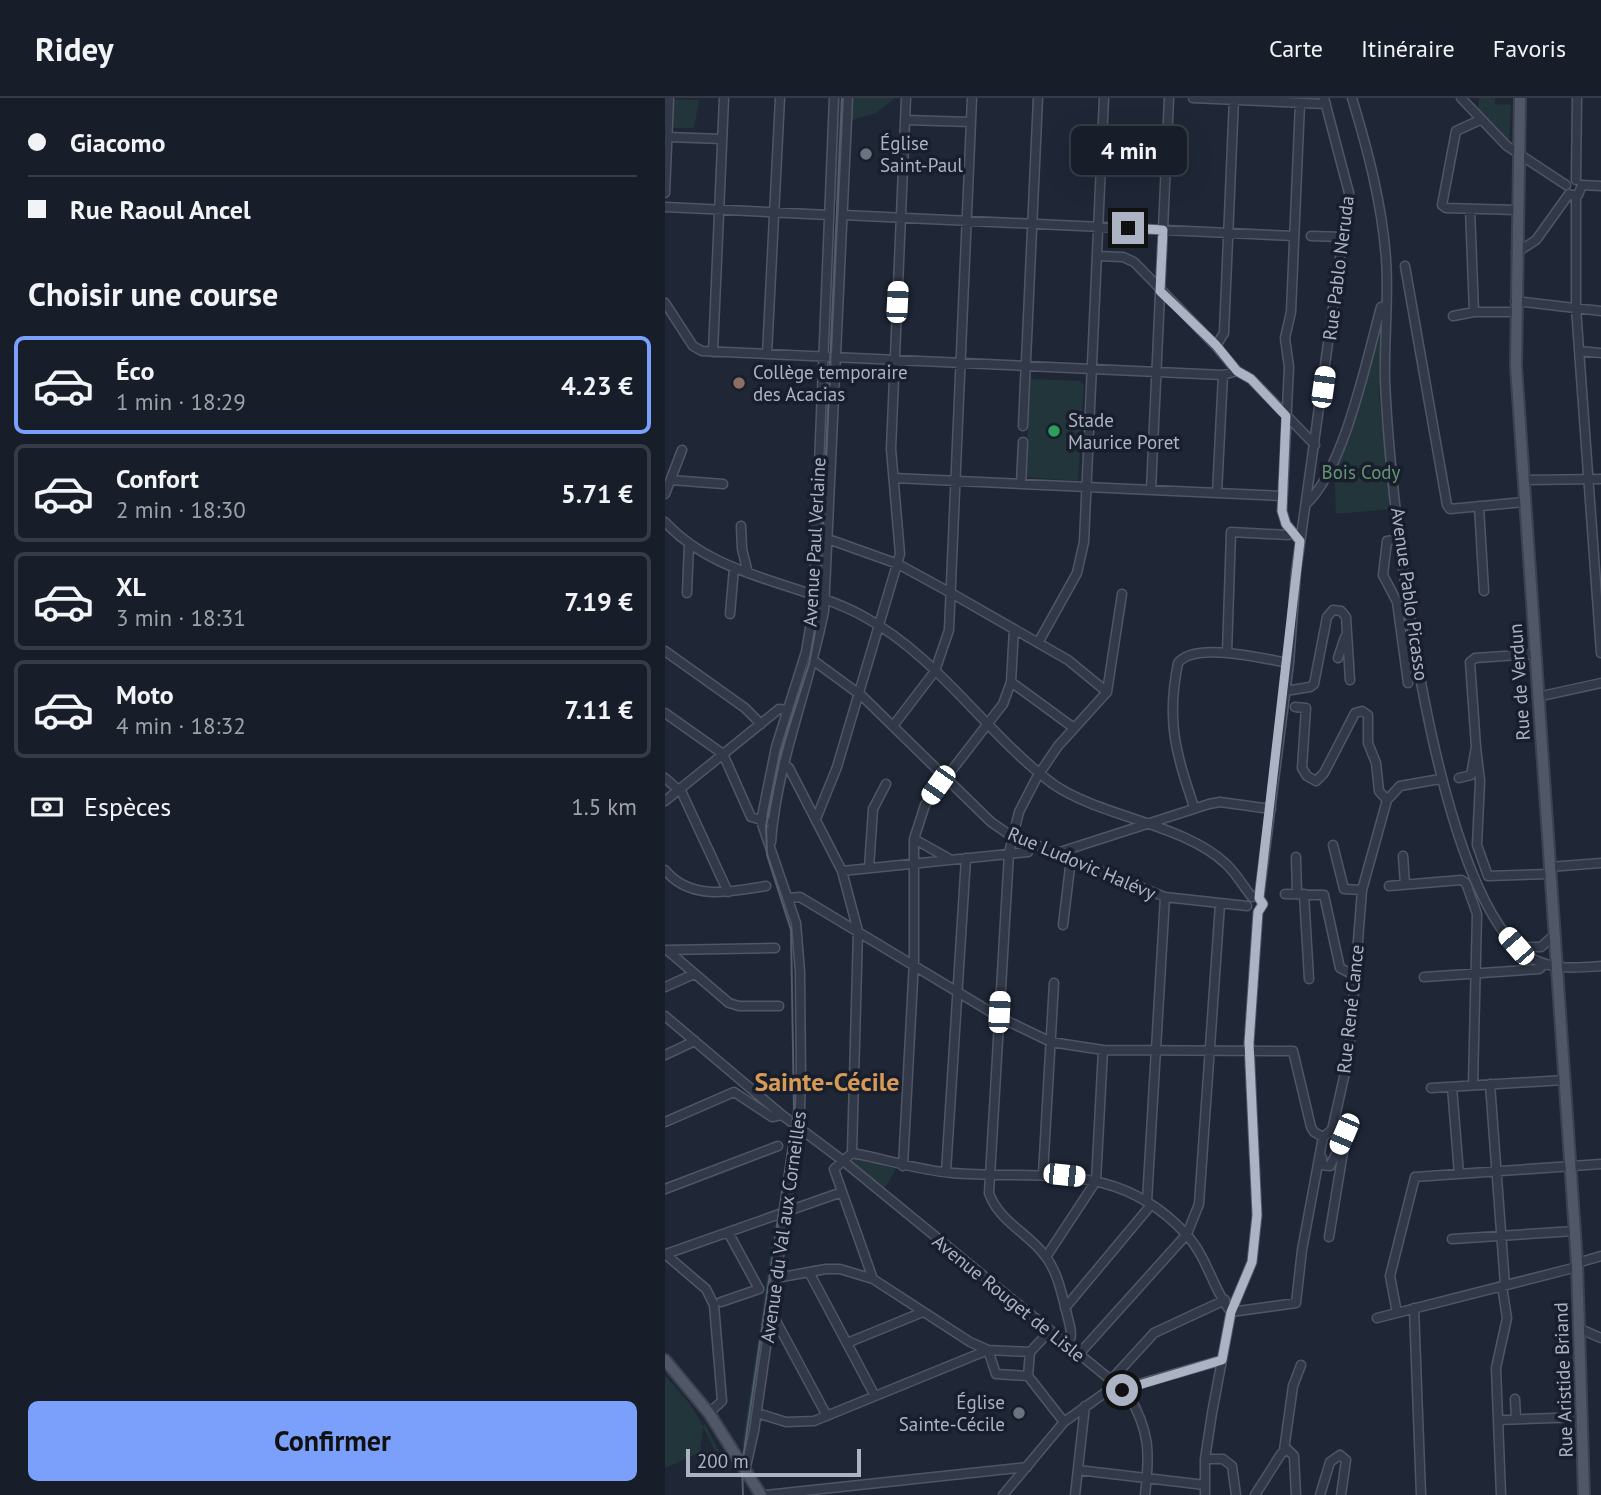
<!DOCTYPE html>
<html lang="fr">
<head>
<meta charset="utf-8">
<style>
	body { margin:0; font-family:"PT Sans",sans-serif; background:#202631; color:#f1f3f6; height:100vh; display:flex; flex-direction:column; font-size:26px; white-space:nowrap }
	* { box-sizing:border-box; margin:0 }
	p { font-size:23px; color:#9ea2a8 }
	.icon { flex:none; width:38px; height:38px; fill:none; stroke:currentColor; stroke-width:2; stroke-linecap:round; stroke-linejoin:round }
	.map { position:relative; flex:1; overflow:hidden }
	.details { display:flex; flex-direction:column; background:#171d29; width:665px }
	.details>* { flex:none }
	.banner { display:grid; align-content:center; height:154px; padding:0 28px; background:#171d29 }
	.scale { position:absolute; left:21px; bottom:18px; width:175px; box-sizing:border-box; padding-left:7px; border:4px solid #acb3c5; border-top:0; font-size:19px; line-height:24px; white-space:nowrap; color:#acb3c5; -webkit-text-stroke:5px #181e2c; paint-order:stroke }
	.end { position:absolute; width:32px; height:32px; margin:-16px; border:9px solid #acb3c5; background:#111; box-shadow:0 0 0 4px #111 }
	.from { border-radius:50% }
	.bubble { position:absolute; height:49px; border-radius:10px; background:#171d29; box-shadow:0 7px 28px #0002,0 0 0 2px #363b46; font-size:23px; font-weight:700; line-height:49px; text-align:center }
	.car { position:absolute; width:21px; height:42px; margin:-21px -10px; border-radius:9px; box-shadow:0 0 5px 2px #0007; background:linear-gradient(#fff 24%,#345 0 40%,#fff 0 76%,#345 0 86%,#fff 0) }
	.banner b { display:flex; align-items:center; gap:24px; height:66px; font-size:26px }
	.banner b+b { border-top:2px solid #363b46 }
	.banner i { width:18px; height:18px; background:#f1f3f6 }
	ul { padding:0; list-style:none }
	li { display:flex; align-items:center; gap:21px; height:98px; margin:0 14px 10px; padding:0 14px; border:4px solid #363b46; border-radius:10px }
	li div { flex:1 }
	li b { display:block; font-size:26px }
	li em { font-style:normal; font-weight:700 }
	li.current { border-color:#7ba0fc }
	li>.icon { width:63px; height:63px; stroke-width:1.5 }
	h2 { padding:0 28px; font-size:32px; line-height:84px }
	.pay { display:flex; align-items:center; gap:18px; height:77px; padding:0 28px; font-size:26px }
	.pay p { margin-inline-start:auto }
	.primary-button { display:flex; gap:14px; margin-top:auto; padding:14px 28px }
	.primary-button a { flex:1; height:80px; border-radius:10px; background:#7ba0fc; color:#111; font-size:28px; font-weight:700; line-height:80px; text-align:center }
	header { display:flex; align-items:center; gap:42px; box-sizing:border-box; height:98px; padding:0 35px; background:#171d29; border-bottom:2px solid #363b46 }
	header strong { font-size:33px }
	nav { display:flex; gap:38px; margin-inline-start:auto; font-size:24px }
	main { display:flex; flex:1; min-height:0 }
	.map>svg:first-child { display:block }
	.green { fill:#22353a }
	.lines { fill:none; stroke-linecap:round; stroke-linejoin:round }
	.minor-casing { stroke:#505666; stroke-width:11 }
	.major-casing { stroke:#3c4251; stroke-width:14 }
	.minor { stroke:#323948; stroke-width:8 }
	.major { stroke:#505868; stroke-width:10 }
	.tram { stroke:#545d6f; stroke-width:2 }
	.route { stroke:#acb3c5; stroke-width:9 }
	.worship-dot { fill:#6b7280; stroke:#181e2c; stroke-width:2.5 }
	.education-dot { fill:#8d6e63; stroke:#181e2c; stroke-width:2.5 }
	.leisure-dot { fill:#2e9e5b; stroke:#181e2c; stroke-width:2.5 }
	.labels { text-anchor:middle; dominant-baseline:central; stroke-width:7; stroke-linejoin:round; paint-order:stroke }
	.poi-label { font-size:19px; fill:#acb3c5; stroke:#181e2c; text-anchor:start }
	.street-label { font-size:19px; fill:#acb3c5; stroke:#181e2c }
	.park-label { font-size:19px; fill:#649674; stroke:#181e2c }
	.district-label { font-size:26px; font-weight:bold; fill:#d79b56; stroke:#181e2c }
</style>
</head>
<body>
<header>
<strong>Ridey</strong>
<nav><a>Carte</a><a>Itinéraire</a><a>Favoris</a></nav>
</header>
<main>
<section class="details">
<div class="banner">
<b><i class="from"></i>Giacomo</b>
<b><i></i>Rue Raoul Ancel</b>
</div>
<h2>Choisir une course</h2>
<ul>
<li class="current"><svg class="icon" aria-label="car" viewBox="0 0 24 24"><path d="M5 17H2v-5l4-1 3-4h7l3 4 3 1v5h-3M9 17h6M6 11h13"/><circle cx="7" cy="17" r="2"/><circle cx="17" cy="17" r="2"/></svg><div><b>Éco</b><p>1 min · 18:29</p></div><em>4.23 €</em></li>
<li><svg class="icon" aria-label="car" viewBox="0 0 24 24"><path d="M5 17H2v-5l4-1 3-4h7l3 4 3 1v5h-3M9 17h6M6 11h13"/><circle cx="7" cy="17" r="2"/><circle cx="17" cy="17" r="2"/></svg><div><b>Confort</b><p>2 min · 18:30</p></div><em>5.71 €</em></li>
<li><svg class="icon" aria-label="car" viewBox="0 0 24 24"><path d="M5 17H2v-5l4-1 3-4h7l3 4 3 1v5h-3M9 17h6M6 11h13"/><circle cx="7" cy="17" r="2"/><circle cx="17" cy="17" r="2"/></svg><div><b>XL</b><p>3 min · 18:31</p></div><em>7.19 €</em></li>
<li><svg class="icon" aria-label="car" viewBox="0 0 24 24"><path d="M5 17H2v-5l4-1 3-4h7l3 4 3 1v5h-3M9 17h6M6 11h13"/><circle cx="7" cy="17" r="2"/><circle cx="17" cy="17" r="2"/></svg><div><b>Moto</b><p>4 min · 18:32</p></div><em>7.11 €</em></li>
</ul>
<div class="pay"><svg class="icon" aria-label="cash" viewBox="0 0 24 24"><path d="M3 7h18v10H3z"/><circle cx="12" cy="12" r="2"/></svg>Espèces<p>1.5 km</p></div>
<div class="primary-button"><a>Confirmer</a></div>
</section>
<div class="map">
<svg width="936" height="1397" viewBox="0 0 936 1397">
	<rect width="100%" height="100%" fill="#1f2737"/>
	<!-- green -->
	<path class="green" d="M173 0H179L174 105 168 104Z
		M189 0H230L211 15 187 22Z
		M814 0H830V6L846 7 844 44 813 13Z
		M6 1 34 2 29 30H7Z
		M167 129H173L167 247 162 246Z
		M717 221 714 297 725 404 723 411 671 416 669 370 688 325Z
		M366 281 415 283 419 287 413 383 360 379Z
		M191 1059 231 1071 218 1093 185 1064 186 1060Z
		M109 1127H115L101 1228H95Z
		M95 1229 100 1230 82 1349 77 1348Z
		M0 1277 25 1306 38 1328 40 1326 55 1355 50 1353 38 1329 35 1354 0 1370Z"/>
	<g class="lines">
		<!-- minor casing -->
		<g class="minor-casing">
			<path id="minor" d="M528 0 661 6
				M687 0C703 53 717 106 721 161 724 201 719 242 720 283 725 401 766 786 860 856 885 873 908 870 936 868
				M796 0 842 48 901 87
				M635 5 626 214 620 240 624 269 617 413 621 426 635 443
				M240 22 306 24
				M815 22 791 33 777 107 781 110 852 112
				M3 39 57 41
				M911 82 912 0
				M917 87 936 88
				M0 95 4 0
				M906 97H913L917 87
				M911 98V210L936 555
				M0 109 164 117
				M805 111 809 214
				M178 117 629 138
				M646 138 680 139
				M851 155 871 142 904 96
				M432 158 458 159 469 164 551 248 572 273 586 281 650 347
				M740 168 782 407 785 411 859 404
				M850 203 936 213
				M0 205 28 248 37 253 558 277 572 273
				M788 218 809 214H850
				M551 248 559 235 569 0
				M914 253 936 255
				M48 254 59 0
				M102 256 115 0
				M358 328 373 0
				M229 380 617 398
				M6 382 58 386
				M858 382 936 381
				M356 386 358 344
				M486 392 504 0
				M552 395 558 277
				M0 396 17 352
				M641 406C679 372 702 260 716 209
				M814 408 819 493
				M0 424C51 480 133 483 198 518 274 559 321 636 388 686 435 719 520 726 561 766 571 775 578 788 587 799
				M76 428 77 451 83 475
				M163 441 233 466 286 495 403 562 442 594
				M736 441 722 443 718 477 732 504 743 585
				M22 495 24 446
				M65 516 69 470
				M373 545 412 475 419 444 439 0
				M0 553 80 610 96 626
				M562 555 566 434 623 437 627 434
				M673 560 680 539
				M149 563 197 598 326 724 342 735 500 799 582 808
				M346 584 409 630
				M620 593 645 589 649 586 662 519 668 512 676 513 681 519 685 582
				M872 599 936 585
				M630 609 641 610 637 670 642 678 651 683 659 675 690 615 697 613 703 617V645L711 665 714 693 722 702
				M0 615 58 656 86 719 101 723
				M228 628 270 573 284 532 307 0
				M811 649 815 683 812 747 823 778 884 776
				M118 665 124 670 177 773 193 833 187 1055
				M0 680 17 695 63 794
				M794 680 806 677 811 649 805 564 810 560 870 556
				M0 703 114 611 123 612
				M529 709C511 655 501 624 513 565 530 543 599 561 624 565
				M151 721 172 669 235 456 226 351 241 0
				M249 741 283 760
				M106 744C112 664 144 591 159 513L183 0
				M668 747 679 791 697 792
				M395 754 544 706 555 704 606 711
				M738 758 740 786
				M631 759 632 796
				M884 769 936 765
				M204 770 208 711 221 686
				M0 772C25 803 66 794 101 788
				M177 773 363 754 365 744
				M724 788 796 782 801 785 812 816 808 987
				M620 796 659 797 675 870 689 877
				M639 796 644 881
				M124 800 135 799 334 919 386 944 438 952 628 953 646 1029 649 1034 658 1039 667 1032 684 957 697 792 722 702 735 688 775 681
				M593 814 598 806 594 800 624 565 631 474 684 95 659 0
				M398 827 406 761
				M854 849H876L888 838
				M1 852 110 850
				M2 852 64 905 74 908H114
				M759 879 874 871 880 866
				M0 889 29 876
				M0 918 117 1017 177 1062 463 1296C485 1333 485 1355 480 1397
				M0 957 30 943
				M825 986 840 1187
				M787 989 794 1076
				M766 990 899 982
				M0 1024 69 994 107 1019 117 1017
				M657 1060V1067L665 1068 681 1036 664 1139
				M238 1068 249 863V741L260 707 338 606 346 584 349 531
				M281 1074 301 760
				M378 1076 389 885
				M0 1091 113 1048
				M482 1103 500 799
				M787 1141 909 1133
				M0 1156 41 1191 49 1207 57 1303 44 1315
				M1 1156 177 1094
				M381 1159 431 1083 438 952
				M912 1165 936 1158
				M144 1174 210 1298
				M111 1180 161 1171H175L208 1181 305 1244 323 1252 365 1254
				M208 1181 169 1071 187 1055C221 1061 252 1072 287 1075 375 1082 452 1061 521 1136 543 1160 548 1192 566 1214
				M56 1204 94 1191 63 1134
				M400 1210 486 1107
				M749 1210 756 1397
				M566 1214 631 1205 637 1152 658 1039
				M732 1215 725 1178 750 1079 936 1066
				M105 1220 111 1223 162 1318
				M712 1220 912 1169
				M913 1230 936 1240
				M385 1233 365 1254 363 1278 399 1324
				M182 1245 258 1214
				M403 1247C409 1237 404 1226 402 1216 397 1197 393 1175 381 1159 364 1135 334 1124 324 1095L344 755 354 714 372 679 393 648 442 594 457 496
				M414 1256 522 1136 534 1106 555 806
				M446 1282 489 1235 560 1202
				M457 1291 557 1262
				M850 1301 851 1321
				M92 1315 121 1324 149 1323 323 1252 331 1276 363 1278
				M833 1322 917 1319
				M619 1352 628 1288 636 1267
				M540 1361H558L567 1368 571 1397
				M413 1372 540 1387
				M80 1373 89 1333 135 1011 136 982 135 874 131 825 96 723 111 649 141 554 148 512 169 0
				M101 1397 362 1369
				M338 1397 399 1324 451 1287
				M410 1397 420 1308
				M540 1397V1361L547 1315 566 1214 587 1164 592 1117 584 945 593 814
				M590 1397 616 1356 622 1351 629 1358 631 1397
				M655 1397 665 1364 675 1357 681 1362 676 1397
				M836 1397 831 1270 842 1220 837 1188"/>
		</g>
		<!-- major casing -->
		<g class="major-casing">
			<path id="major" d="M855 0 851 268 912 1165 919 1397
				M0 1262 44 1315 96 1397"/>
		</g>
		<!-- minor -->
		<use href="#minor" class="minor"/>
		<!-- major -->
		<use href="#major" class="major"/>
		<!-- tram -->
		<path class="tram" d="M78 1397 77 1367 129 1011 126 832 102 757 101 728 116 654 144 566 154 512 177 0"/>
	</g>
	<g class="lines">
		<!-- route -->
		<path class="route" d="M457 1292 557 1262 566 1214 587 1164 592 1117 584 945 593 814 598 806 594 800 635 443 621 426 617 413 621 318 586 281 572 273 551 247 495 193 498 132 463 130"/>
	</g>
	<!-- markers -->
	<g class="worship-dot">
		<circle cx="201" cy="56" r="7"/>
		<circle cx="354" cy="1315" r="7"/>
	</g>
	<circle class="education-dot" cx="74" cy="285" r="7"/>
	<circle class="leisure-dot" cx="389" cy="333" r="7"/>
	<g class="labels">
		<!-- poi labels -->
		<g class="poi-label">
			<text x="215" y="45">Église<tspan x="215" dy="22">Saint-Paul</tspan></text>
			<text x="88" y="274">Collège temporaire<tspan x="88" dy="22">des Acacias</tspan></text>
			<text x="403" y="322">Stade<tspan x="403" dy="22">Maurice Poret</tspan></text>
			<text x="340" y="1304" text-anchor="end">Église<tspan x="340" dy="22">Sainte-Cécile</tspan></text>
		</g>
		<!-- street labels -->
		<g class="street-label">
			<text transform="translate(673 170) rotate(-83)">Rue Pablo Neruda</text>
			<text transform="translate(149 444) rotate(-87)">Avenue Paul Verlaine</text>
			<text transform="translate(745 496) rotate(82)">Avenue Pablo Picasso</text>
			<text transform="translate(854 584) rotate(-94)">Rue de Verdun</text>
			<text transform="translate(417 765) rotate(23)">Rue Ludovic Halévy</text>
			<text transform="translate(685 911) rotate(-84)">Rue René Cance</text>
			<text transform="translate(118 1129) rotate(-82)">Avenue du Val aux Corneilles</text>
			<text transform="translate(344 1200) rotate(39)">Avenue Rouget de Lisle</text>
			<text transform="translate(898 1282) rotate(-92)">Rue Aristide Briand</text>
		</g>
		<!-- park labels -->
		<g class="park-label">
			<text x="696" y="374">Bois Cody</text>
		</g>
		<!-- district labels -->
		<g class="district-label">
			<text x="162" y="983">Sainte-Cécile</text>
		</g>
	</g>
</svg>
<div class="scale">200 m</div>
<i class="end from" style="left:457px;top:1292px"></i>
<i class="end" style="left:463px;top:130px"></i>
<div class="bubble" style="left:406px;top:28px;width:116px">4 min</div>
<i class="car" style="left:232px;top:204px;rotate:3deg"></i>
<i class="car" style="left:658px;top:289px;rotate:8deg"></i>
<i class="car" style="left:273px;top:687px;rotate:215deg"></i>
<i class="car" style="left:851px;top:848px;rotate:319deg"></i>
<i class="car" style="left:334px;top:914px;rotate:3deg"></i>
<i class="car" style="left:679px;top:1036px;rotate:203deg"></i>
<i class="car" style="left:399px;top:1077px;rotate:96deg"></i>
</div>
</main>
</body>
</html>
